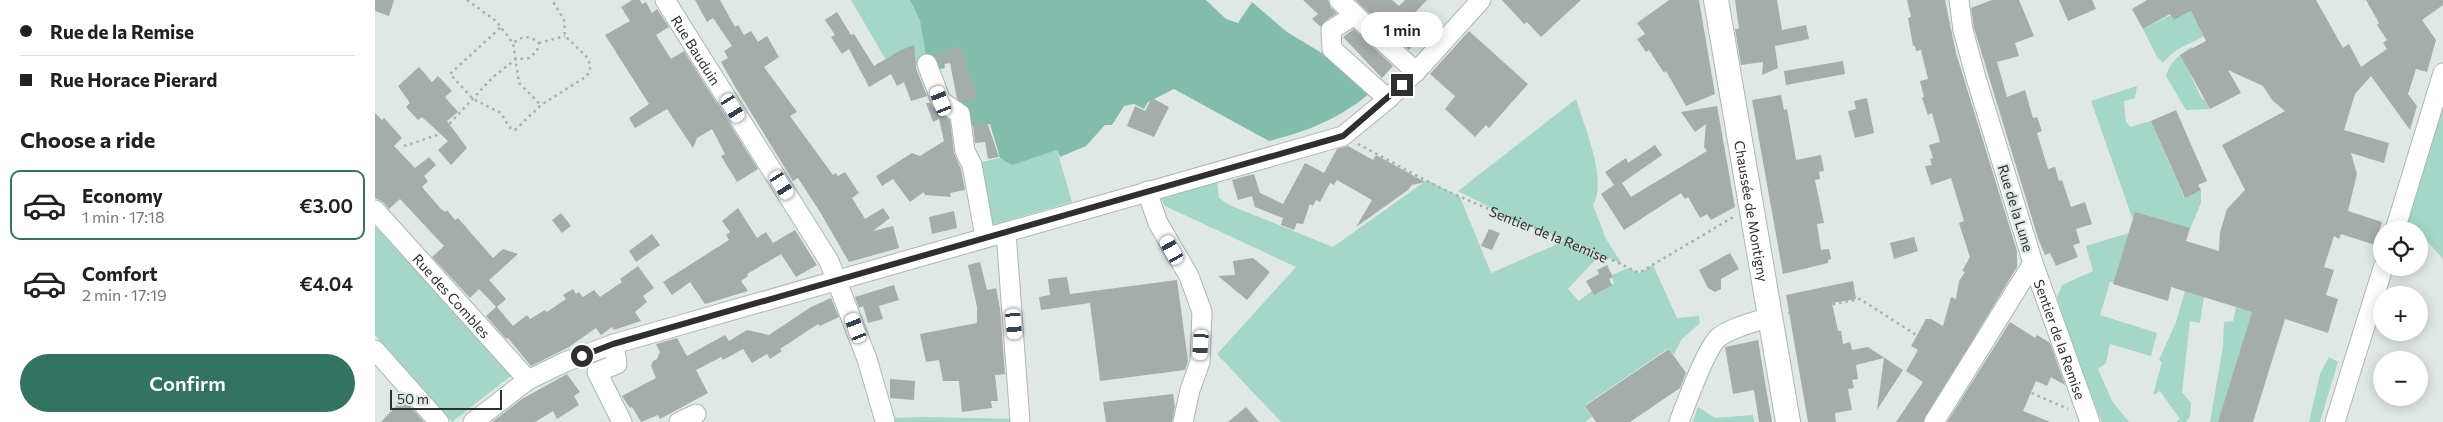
<!DOCTYPE html>
<html lang="en">
<head>
<meta charset="utf-8">
<style>
	body { margin:0; font-family:Commissioner,sans-serif; background:#f2f2f2; color:#202124; height:100vh; display:flex; flex-direction:column; font-size:19px; white-space:nowrap }
	* { box-sizing:border-box; margin:0 }
	p { font-size:16px; color:#757577 }
	.icon { flex:none; width:28px; height:28px; fill:none; stroke:currentColor; stroke-width:2; stroke-linecap:round; stroke-linejoin:round }
	.map { position:relative; flex:1; overflow:hidden }
	.drawer { display:flex; flex-direction:column; background:#fff; width:375px }
	.drawer>* { flex:none }
	.guide { display:grid; align-content:center; height:110px; padding:0 20px; background:#fff }
	.fabs { position:absolute; left:1998px; top:221px; display:grid; gap:10px }
	.fabs a { display:grid; place-items:center; width:55px; height:55px; border-radius:50%; background:#fff; box-shadow:0 2px 12px #0003; font-size:25px }
	.scale { position:absolute; left:15px; bottom:12px; width:112px; box-sizing:border-box; padding-left:5px; border:2px solid #2d302f; border-top:0; font-size:14px; line-height:18px; white-space:nowrap; color:#2d302f; -webkit-text-stroke:4px #dfe8e5; paint-order:stroke }
	.end { position:absolute; width:22px; height:22px; margin:-11px; border:6px solid #2d302f; background:#fff; box-shadow:0 0 0 2px #fff }
	.from { border-radius:50% }
	.bubble { position:absolute; height:35px; border-radius:18px; background:#fff; box-shadow:0 2px 12px #0003; font-size:16px; font-weight:600; line-height:35px; text-align:center }
	.car { position:absolute; width:15px; height:30px; margin:-15px -8px; border-radius:6px; box-shadow:0 0 4px 1px #0007; background:linear-gradient(#fff 24%,#345 0 40%,#fff 0 76%,#345 0 86%,#fff 0) }
	.guide b { display:flex; align-items:center; gap:18px; height:48px; font-size:19px }
	.guide b+b { border-top:1px solid #e0e0e0 }
	.guide i { width:12px; height:12px; background:#202124 }
	ul { padding:0; list-style:none }
	li { display:flex; align-items:center; gap:15px; height:70px; margin:0 10px 8px; padding:0 10px; border:2px solid transparent; border-radius:10px }
	li div { flex:1 }
	li b { display:block; font-size:19px }
	li em { font-style:normal; font-weight:600 }
	li.current { border-color:#337362 }
	li>.icon { width:45px; height:45px; stroke-width:1.5 }
	h2 { padding:0 20px; font-size:22px; line-height:60px }
	.primary-button { display:flex; gap:10px; margin-top:auto; padding:10px 20px }
	.primary-button a { flex:1; height:58px; border-radius:30px; background:#337362; color:#fff; font-size:20px; font-weight:600; line-height:58px; text-align:center }
	main { display:flex; flex:1; min-height:0 }
	.map>svg:first-child { display:block }
	.green { fill:#a4d7c7 }
	.forest { fill:#82bdab }
	.building { fill:#a4adaa }
	.lines { fill:none; stroke-linecap:round; stroke-linejoin:round }
	.minor-casing { stroke:#adb6b2; stroke-width:21 }
	.major-casing { stroke:#adb6b2; stroke-width:26 }
	.path { stroke:#a7aeac; stroke-width:2.5; stroke-dasharray:2.5 4; stroke-linecap:butt }
	.minor { stroke:#fff; stroke-width:19 }
	.major { stroke:#fff; stroke-width:24 }
	.route { stroke:#2d302f; stroke-width:6 }
	.labels { text-anchor:middle; dominant-baseline:central; stroke-width:4.5; stroke-linejoin:round; paint-order:stroke }
	.street-label { font-size:14px; fill:#2d302f; stroke:#dfe8e5 }
</style>
</head>
<body>
<main>
<section class="drawer">
<div class="guide">
<b><i class="from"></i>Rue de la Remise</b>
<b><i></i>Rue Horace Pierard</b>
</div>
<h2>Choose a ride</h2>
<ul>
<li class="current"><svg class="icon" aria-label="car" viewBox="0 0 24 24"><path d="M5 17H2v-5l4-1 3-4h7l3 4 3 1v5h-3M9 17h6M6 11h13"/><circle cx="7" cy="17" r="2"/><circle cx="17" cy="17" r="2"/></svg><div><b>Economy</b><p>1 min · 17:18</p></div><em>€3.00</em></li>
<li><svg class="icon" aria-label="car" viewBox="0 0 24 24"><path d="M5 17H2v-5l4-1 3-4h7l3 4 3 1v5h-3M9 17h6M6 11h13"/><circle cx="7" cy="17" r="2"/><circle cx="17" cy="17" r="2"/></svg><div><b>Comfort</b><p>2 min · 17:19</p></div><em>€4.04</em></li>
</ul>
<div class="primary-button"><a>Confirm</a></div>
</section>
<div class="map">
<svg width="2068" height="422" viewBox="0 0 2068 422">
	<rect width="100%" height="100%" fill="#dfe8e5"/>
	<!-- green -->
	<path class="green" d="M476 0H535L545 21 551 56 557 63 518 72Z
		M1816 11 1829 36C1812 46 1801 47 1788 63L1782 57 1768 29 1796 15 1799 20Z
		M1816 47 1818 48 1806 55 1827 99H1829L1835 109 1811 110 1791 76C1794 63 1805 54 1816 47Z
		M1762 86 1760 98 1749 101 1751 121 1755 127 1776 121 1809 197 1826 190V203L1815 229 1758 220 1716 101Z
		M1201 99C1209 126 1233 180 1218 205L1231 239 1247 264 1216 249 1139 220 1083 191Z
		M2068 107V259L2046 234H2044V230H2029Z
		M682 150 697 202 617 225 602 163 625 158 637 164Z
		M842 179 844 198 854 205 958 247 1052 180 1085 197 1116 273 1189 241 1222 258 1193 289 1204 301 1218 290 1239 284 1237 275 1253 268 1264 273 1278 265 1302 318 1324 316 1325 323 1306 340 1299 355 1294 348 1210 405 1217 417 1210 422H906L842 354 921 267 790 206 786 198Z
		M0 226 137 375 77 422 0 335Z
		M1754 233 1739 282H1735L1725 315 1782 333 1776 356 1735 344 1731 363 1723 369 1737 401 1754 422H1727L1702 360 1682 297 1687 285 1718 271 1711 246Z
		M1810 291 1829 297 1825 323 1815 321 1807 392 1816 403 1815 417 1811 422H1801L1805 419 1785 391 1778 395 1787 362 1784 360 1801 322Z
		M1866 305 1878 309 1844 422H1835L1848 346 1849 322 1858 321 1861 307 1866 309Z
		M1954 357 1963 362 1945 422H1934L1945 374Z
		M1323 407 1340 418 1378 415 1379 422H1318Z
		M550 417 640 419V422H517L516 418Z"/>
	<!-- forest -->
	<path class="forest" d="M535 0H831L851 19 863 23 877 2 912 32 960 61 996 92C968 117 931 132 894 141L799 89 773 102 769 109 759 104 749 106 737 125H730L711 146 685 157 682 150 637 165 625 158 615 124 593 126 579 103 582 100H596L591 64 569 58 570 68 562 70 551 56 545 21Z"/>
	<!-- building -->
	<path class="building" d="M0 0H19L14 16 0 11Z
		M257 0H265L267 4 271 2 277 13 282 9 294 27 281 35 296 59 309 51 383 169 362 182 346 156 350 154 337 129 322 138 318 148 292 109 260 128 254 118 274 104 230 35 255 21 246 7Z
		M320 0H345L360 27 363 25 369 35 376 31 383 42 392 36 404 57 389 67 422 112 415 116 458 175 461 173 463 176 470 172 484 193 477 198 490 219 508 208 515 218 498 231 518 226 524 248 474 262 445 212 423 178 418 181 359 85 346 62 353 58 349 51 357 46 338 18 332 22Z
		M928 0H953L956 8 962 13 950 21 946 27 937 19 943 14Z
		M980 0H1017L1024 6 1030 0H1052L1034 19 1049 33 1034 50Z
		M1127 0H1206L1166 37 1152 22 1149 24Z
		M1294 0H1324L1340 94 1311 106 1291 71 1289 73 1274 50 1271 52 1262 39 1270 34 1262 23Z
		M1360 0H1402L1407 30 1431 25 1434 39 1400 46 1403 68 1387 75 1388 62 1366 65 1360 29H1364Z
		M1532 0H1570L1581 53 1642 251V267L1548 422H1521L1548 382 1531 371 1543 350 1536 346 1551 319H1556L1568 326 1576 297 1581 299 1584 281 1590 272 1587 271 1595 257 1584 223 1589 221 1576 178 1556 185 1550 166 1557 165 1555 159 1558 158 1554 145 1565 142 1557 113 1553 115 1547 98 1549 97 1545 81 1553 79 1546 50 1541 51 1540 46H1538L1533 18 1536 17Z
		M1617 0H1644L1659 36 1640 43 1644 56 1622 62 1632 97 1650 90 1658 118 1662 117 1667 131 1662 133 1673 169 1680 167 1684 181 1687 180 1696 207 1710 202 1717 224 1701 229 1705 243 1698 245 1703 257 1681 266 1675 253 1670 255 1663 238 1599 28 1596 8Z
		M1684 0H1717L1721 9 1693 21Z
		M1772 0H1941L1968 48 1974 44 1986 67 2012 49 2008 43 2012 40 2002 25 2004 23 1991 0H2068V5L2047 20 2061 40 2052 72 2041 69 2033 94 2042 106 2035 130 1996 76 1980 94 1969 130 2014 143 2009 163 1976 153 1982 174 1973 211 2007 222 2000 245 1966 234 1964 239 1959 236 1949 267 1959 270 1951 295 1963 299 1953 333 1910 319 1878 422H1843L1877 312 1796 287 1793 301 1738 284 1760 212 1815 228 1811 241 1844 251 1845 232 1852 209 1870 190 1847 145 1910 111 1897 100 1888 86 1853 70 1866 93 1835 109 1805 55 1831 41 1816 11 1799 20 1795 14 1768 29 1757 9Z
		M462 12 476 35 479 34 499 66 526 50 539 45 541 68 552 96 536 101 529 82 522 86 516 74 494 87 474 49 467 54 456 37 460 35 450 20Z
		M979 29 1018 66 1007 78 968 37Z
		M1094 31 1153 84 1114 128 1111 125 1100 137 1070 109 1080 96 1055 74Z
		M585 46 597 82 603 99 585 101 582 99 575 63 565 65 559 55Z
		M1468 61 1470 74 1411 85 1409 71Z
		M44 67 57 82 63 76 77 91 70 97 83 112 72 121 92 148 76 165 63 150 73 141 47 117 43 120 31 107 35 103 23 86Z
		M1406 95 1409 110 1412 109 1421 160 1446 155 1449 171 1444 172 1445 179 1440 180 1449 223 1442 224 1446 250 1454 249 1456 259 1453 260V263L1408 274 1377 100Z
		M777 98 794 107 779 137 752 126 760 106 770 111Z
		M1492 98 1499 133 1480 138 1473 111 1481 109 1479 101Z
		M551 103H555L560 110 575 120 579 153 586 169 590 190 575 193 576 197 550 195 549 192 535 202 518 179 507 186 501 176 537 153 545 156 569 141 564 119 558 122Z
		M1342 106 1360 207 1336 220 1332 214 1325 218 1313 197 1310 199 1306 193 1249 230 1226 194 1239 185 1230 172 1251 158 1253 163 1280 145 1287 155 1247 183 1256 197 1332 151 1329 147 1331 124 1320 132 1306 112Z
		M1801 110 1832 181 1823 185 1826 190 1810 198 1776 121Z
		M0 113 7 120 9 118 27 138 19 146 40 168 54 157 61 165 49 176 53 181 47 187 65 208 70 212 72 210 80 220 83 218 118 258 128 249 143 254 114 280 131 299 122 307 138 326 152 315 155 319 170 310 172 312 191 299 188 295 198 289 201 294 204 292 208 297 219 290 225 297 247 282 245 279 263 266 279 288 268 296 272 302 260 312 266 321 239 330 237 327 226 335 221 328 194 347 156 366 133 338 131 339 111 316 121 307 113 298 104 289 95 298 57 257 69 246 25 199 14 209 8 202 0 198Z
		M612 122 624 157 613 159 610 142 600 143 598 125Z
		M973 146 998 160 1001 155 1050 182 1037 185 1033 190 981 227 997 200 962 180 959 185 955 183 945 202 941 200 938 206 935 204 928 224 922 223 919 230 906 225 908 218 880 207 877 196 863 200 857 180 879 174 885 193 908 204 930 163 949 173 962 149Z
		M363 208 382 238 391 232 398 243 420 230 442 265 421 277 406 254 372 274 373 276 366 281 373 291 330 304 315 282 297 295 288 282 354 240 351 235 355 232 347 221Z
		M579 211 582 228 557 234 554 217Z
		M186 213 196 226 187 233 177 220Z
		M1114 229 1125 233 1117 250 1106 246Z
		M277 234 285 245 261 262 254 251Z
		M1539 237 1543 251 1519 259 1515 243Z
		M1355 253 1364 269 1346 279V289L1340 292 1333 288 1324 270Z
		M878 258 895 272 872 300 843 276 860 275 858 261Z
		M605 262 612 290 621 288 625 308 630 374 620 375 623 401H616L617 408 587 412 584 381H568L564 360 551 362 545 334 602 323V307L593 265Z
		M1232 265 1238 277 1234 279 1237 285 1219 295 1211 281 1224 274 1222 270Z
		M692 277 695 294 802 280 813 361 810 370 725 381 715 303 666 310 664 297 675 295 673 279Z
		M1478 281 1481 299 1457 303 1463 331H1466L1468 344 1475 342 1477 350 1493 347 1528 370 1502 410 1509 358 1481 365 1483 379 1477 380 1479 388 1473 389 1477 410 1460 413 1461 422H1433L1411 295Z
		M519 285 524 300 504 306 508 319 493 323 488 306 484 308 480 297Z
		M456 298 464 317 445 326 443 324 405 349 407 351 395 359 392 354 377 363 368 349 348 360 346 357 321 370 333 393 285 419 283 415 266 422 257 407 255 408 247 396 281 378 276 366 278 361 282 359 285 352 281 344 302 338 312 356 350 335 354 341 372 330 394 335 436 307Z
		M1635 322 1660 338 1662 335 1675 343 1690 385 1676 377 1672 386 1661 381 1648 411 1675 422H1572Z
		M1383 340 1392 394 1397 422H1384L1379 390 1358 394 1350 347Z
		M1294 349 1311 373 1305 388 1255 422H1221L1210 406Z
		M192 374 205 392 199 396 204 405 182 419 178 411 160 422H117L147 399Z
		M515 379 540 381 539 400 515 398Z
		M798 394 800 407 797 422H731L728 402Z
		M30 400 49 422H6L23 404Z
		M871 407 884 422H853Z"/>
	<g class="lines">
		<!-- minor casing -->
		<g class="minor-casing">
			<g id="minor">
				<path id="s2" d="M290 0 454 261 492 359 510 421"/>
				<path d="M964 0 980 15 956 30 957 49 1013 99"/>
				<path d="M980 15 1041 72"/>
				<path d="M552 64 566 101 585 114 590 151 597 165 610 237"/>
				<path d="M772 191 783 223 814 276 827 312 825 362 815 390 808 422"/>
				<path id="s3" d="M0 210 153 380"/>
				<path d="M2020 230 2068 73"/>
				<path d="M631 232 645 422"/>
				<path id="s4" d="M1658 263 1715 422"/>
				<path d="M239 344 242 364 222 372 247 422"/>
				<path d="M0 350 64 422"/>
				<path d="M98 422 153 380 190 362 239 344 968 136 1013 99 1049 63 1106 0"/>
				<path d="M304 422 321 414"/>
				<path d="M1304 422C1310 406 1332 346 1344 337 1358 327 1377 323 1394 317"/>
				<path d="M1559 422 1658 263 1601 78 1588 30 1584 0"/>
				<path d="M1960 422 2008 268"/>
			</g>
		</g>
		<!-- major casing -->
		<g class="major-casing">
			<g id="major">
				<path id="s5" d="M1341 0 1413 422"/>
			</g>
		</g>
		<!-- path -->
		<g class="path">
			<path d="M92 0 121 21 138 43 144 83 166 105"/>
			<path d="M125 28 75 74 98 99 126 113 134 127 140 130 166 105 212 76 216 66 211 56 190 36 189 20 177 0"/>
			<path d="M164 43 190 36"/>
			<path id="s1" d="M983 144C1018 162 1052 183 1088 198 1147 224 1207 244 1264 273L1360 216"/>
			<path d="M29 146 65 134 118 77 141 59 154 58 162 51 164 43C155 35 147 36 138 43"/>
			<path d="M1413 313 1485 299 1579 359"/>
			<path d="M1609 372 1693 409"/>
		</g>
		<!-- minor -->
		<use href="#minor" class="minor"/>
		<!-- major -->
		<use href="#major" class="major"/>
	</g>
	<g class="lines">
		<!-- route -->
		<path class="route" d="M207 356 238 344 968 136 1027 85"/>
	</g>
	<g class="labels">
		<!-- street labels -->
		<g class="street-label">
			<text stroke="none"><textPath href="#s2" startOffset="59">Rue Bauduin</textPath></text>
			<text transform="translate(1641 208) rotate(73)">Rue de la Lune</text>
			<text stroke="none"><textPath href="#s5" startOffset="214">Chaussée de Montigny</textPath></text>
			<text stroke="none"><textPath href="#s1" startOffset="211">Sentier de la Remise</textPath></text>
			<text stroke="none"><textPath href="#s3" startOffset="115">Rue des Combles</textPath></text>
			<text stroke="none"><textPath href="#s4" startOffset="81">Sentier de la Remise</textPath></text>
		</g>
	</g>
</svg>
<div class="fabs">
<a><svg class="icon" aria-label="locate" viewBox="0 0 24 24"><circle cx="12" cy="12" r="6"/><path d="M12 2v4M12 18v4M2 12h4M18 12h4"/></svg></a>
<a>+</a>
<a>−</a>
</div>
<div class="scale">50 m</div>
<i class="end from" style="left:207px;top:356px"></i>
<i class="end" style="left:1027px;top:85px"></i>
<div class="bubble" style="left:986px;top:12px;width:82px">1 min</div>
<i class="car" style="left:566px;top:101px;rotate:339deg"></i>
<i class="car" style="left:358px;top:108px;rotate:148deg"></i>
<i class="car" style="left:407px;top:185px;rotate:148deg"></i>
<i class="car" style="left:797px;top:250px;rotate:331deg"></i>
<i class="car" style="left:639px;top:324px;rotate:175deg"></i>
<i class="car" style="left:481px;top:328px;rotate:339deg"></i>
<i class="car" style="left:826px;top:345px;rotate:184deg"></i>
</div>
</main>
</body>
</html>
